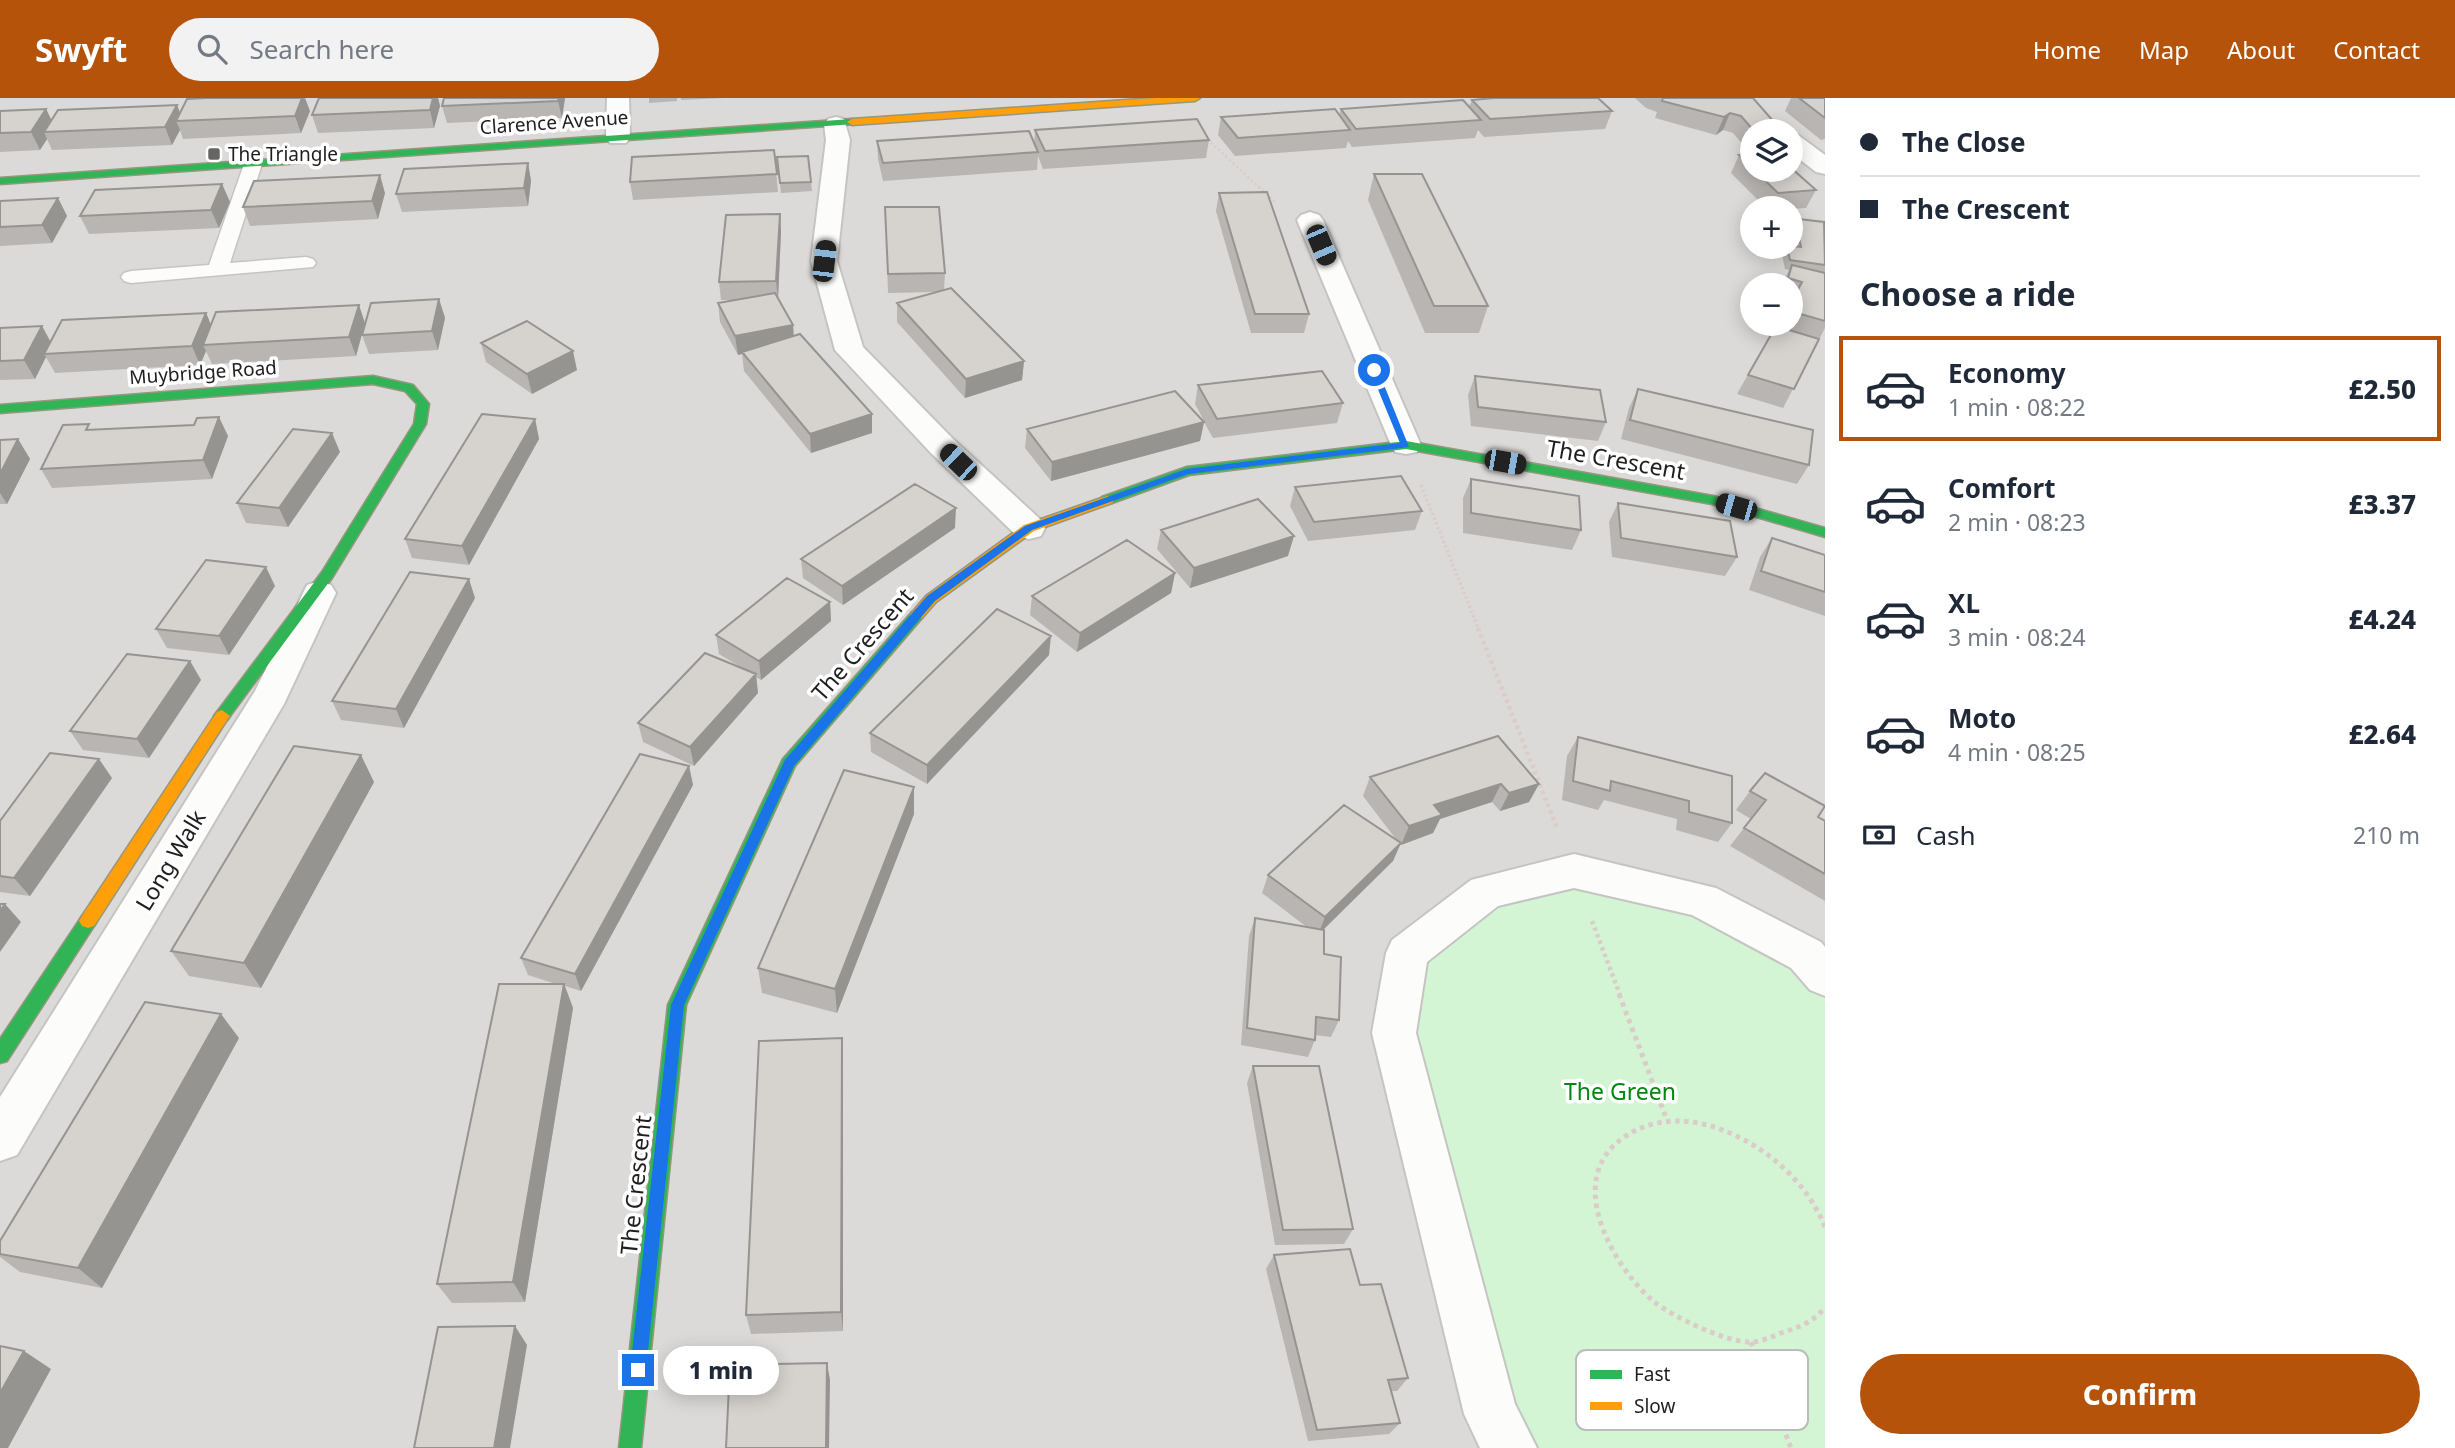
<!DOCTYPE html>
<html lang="en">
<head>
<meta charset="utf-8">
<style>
	body { margin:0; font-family:"Noto Sans",sans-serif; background:#f2f2f3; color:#1f2937; height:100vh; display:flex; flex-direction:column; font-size:26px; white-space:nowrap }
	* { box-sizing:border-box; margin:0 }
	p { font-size:23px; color:#747a83 }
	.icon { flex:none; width:38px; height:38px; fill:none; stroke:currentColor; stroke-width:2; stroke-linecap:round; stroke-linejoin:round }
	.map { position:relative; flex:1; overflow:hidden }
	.drawer { display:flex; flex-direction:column; background:#fff; width:630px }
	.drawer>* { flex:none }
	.top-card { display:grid; align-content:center; height:154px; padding:0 35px; background:#fff }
	.buttons { position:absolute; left:1740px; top:21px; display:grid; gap:14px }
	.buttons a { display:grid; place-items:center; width:63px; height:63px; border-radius:50%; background:#fff; box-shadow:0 4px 18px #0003; font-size:35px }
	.end { position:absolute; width:32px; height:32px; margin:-16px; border:9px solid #1a73e8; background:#fff; box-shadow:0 0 0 4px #fff }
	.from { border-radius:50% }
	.bubble { position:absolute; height:49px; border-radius:24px; background:#fff; box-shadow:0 4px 18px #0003; font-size:23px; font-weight:800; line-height:49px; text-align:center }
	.car { position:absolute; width:21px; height:42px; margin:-21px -10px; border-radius:9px; box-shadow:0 0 5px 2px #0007; background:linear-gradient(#222 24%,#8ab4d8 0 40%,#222 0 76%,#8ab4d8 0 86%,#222 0) }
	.top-card b { display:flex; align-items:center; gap:24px; height:66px; font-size:26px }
	.top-card b+b { border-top:2px solid #e0e1e3 }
	.top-card i { width:18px; height:18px; background:#1f2937 }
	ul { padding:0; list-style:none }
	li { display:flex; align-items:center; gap:21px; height:105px; margin:0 14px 10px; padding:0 21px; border:4px solid transparent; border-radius:0px }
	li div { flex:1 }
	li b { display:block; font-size:26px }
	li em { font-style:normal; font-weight:800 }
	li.current { border-color:#b45309 }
	li>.icon { width:63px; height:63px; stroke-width:1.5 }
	h2 { padding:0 35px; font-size:32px; line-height:84px }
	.pay { display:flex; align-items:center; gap:18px; height:77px; padding:0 35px; font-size:26px }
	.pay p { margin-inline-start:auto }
	.primary-button { display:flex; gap:14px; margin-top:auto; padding:14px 35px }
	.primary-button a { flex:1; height:80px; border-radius:42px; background:#b45309; color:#fff; font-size:28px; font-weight:800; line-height:80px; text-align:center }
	header { display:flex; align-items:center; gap:42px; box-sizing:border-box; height:98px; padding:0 35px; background:#b45309; color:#fff }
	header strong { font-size:33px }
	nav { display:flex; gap:38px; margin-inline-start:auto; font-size:24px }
	.search { width:490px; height:63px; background:#f2f2f3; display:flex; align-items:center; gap:18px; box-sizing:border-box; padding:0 24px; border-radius:38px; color:#747a83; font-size:26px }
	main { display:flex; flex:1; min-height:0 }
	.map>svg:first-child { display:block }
	.residential { fill:#dcdad8; fill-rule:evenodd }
	.park { fill:#d3f5d4 }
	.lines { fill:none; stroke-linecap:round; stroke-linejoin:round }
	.lane-casing { stroke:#c5c4c3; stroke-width:3 }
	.street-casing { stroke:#c5c4c3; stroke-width:4 }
	.fast-casing { stroke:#95977e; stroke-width:3 }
	.slow-casing { stroke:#95977e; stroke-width:3 }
	.path-far3 { stroke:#dbccca; stroke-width:2.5; stroke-dasharray:2.5 2.5; stroke-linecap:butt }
	.path-far2 { stroke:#dbccca; stroke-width:3.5; stroke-dasharray:2.5 2.5; stroke-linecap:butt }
	.path-far1 { stroke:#dbccca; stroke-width:4.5; stroke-dasharray:3.5 3.5; stroke-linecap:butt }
	.path { stroke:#dbccca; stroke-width:5; stroke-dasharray:4.5 4.5; stroke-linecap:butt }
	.lane { fill:#fcfcfb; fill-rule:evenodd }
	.street { fill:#fcfcfb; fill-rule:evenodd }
	.fast { fill:#30b455; fill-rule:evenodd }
	.slow { fill:#ff9f0a; fill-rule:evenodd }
	.wall { fill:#b8b5b2 }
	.shaded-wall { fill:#969491 }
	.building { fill:#d6d3cf; stroke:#969491; stroke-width:2 }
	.route { fill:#1a73e8 }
	.poi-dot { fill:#666664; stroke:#fff; stroke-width:2.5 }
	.labels { text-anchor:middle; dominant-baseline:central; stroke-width:7; stroke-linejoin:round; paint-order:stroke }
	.far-street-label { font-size:19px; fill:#1e1e1e; stroke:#fff }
	.far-poi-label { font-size:19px; fill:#1e1e1e; stroke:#fff; text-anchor:start }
	.street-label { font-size:23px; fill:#1e1e1e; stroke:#fff }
	.park-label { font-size:23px; fill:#028710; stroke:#fff }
	.key { fill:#fff; stroke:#bcbcbc; stroke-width:2 }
	.key-label { font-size:19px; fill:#1e1e1e }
</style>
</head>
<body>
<header>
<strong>Swyft</strong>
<div class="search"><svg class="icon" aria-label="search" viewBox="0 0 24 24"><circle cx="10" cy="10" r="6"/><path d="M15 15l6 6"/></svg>Search here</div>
<nav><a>Home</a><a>Map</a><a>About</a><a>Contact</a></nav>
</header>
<main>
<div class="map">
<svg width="1825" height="1350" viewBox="0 0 1825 1350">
	<rect width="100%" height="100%" fill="#edebe7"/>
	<!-- residential -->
	<path class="residential" d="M0 0H1825V1350H0ZM1752 33H1790V72H1752ZM1752 110H1790V149H1752ZM1752 187H1790V226H1752Z"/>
	<!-- park -->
	<path class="park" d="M1574 773 1701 802 1825 879V1350H1510L1394 935 1407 855 1486 794Z"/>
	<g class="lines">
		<!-- lane casing -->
		<g class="lane-casing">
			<path id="lane" d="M253 60 262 66 230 165 306 159 313 161 316 165 313 169 131 185 124 183 121 179 124 175 131 173 209 167 244 66Z"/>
		</g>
		<!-- street casing -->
		<g class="street-casing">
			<path id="street" d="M607 0H629L630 40 626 45H610L606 40Z
				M836 19 844 21 850 42 837 163 863 249 952 340 1041 422 1045 430 1041 438 1029 441 1017 438 930 354 835 252 811 163 826 42 824 26 828 21Z
				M1790 35 1798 37 1825 57V76L1816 74 1790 54Z
				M1310 114 1319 117 1323 122 1421 347 1417 354 1406 356 1395 354 1391 347 1297 122 1301 117Z
				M319 483 331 487 336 495 284 606 17 1057 0 1063V999L255 593 307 487Z
				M1574 756 1716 790 1821 844 1825 849V898L1810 892 1791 870 1692 817 1574 790 1498 808 1427 864 1416 935 1515 1306 1537 1350H1480L1464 1316 1372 935 1386 855 1392 842 1471 782Z"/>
		</g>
		<!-- fast casing -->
		<g class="fast-casing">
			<path id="fast" d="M852 21 855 22V26L0 86V80Z
				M373 278 413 287 429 306 426 326 332 480 227 622H217L214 618 322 474 414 326 417 306 405 293 373 286 0 315V307Z
				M1406 343 1713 398 1825 430V439L1712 406 1406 351 1189 377 1112 405 1107 406 1100 402 1102 399 1187 369Z
				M917 512 924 517 922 520 795 668 686 907 641 1350H619L668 907 783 661 912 514Z
				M88 816 94 818 97 823 94 828 7 963 0 965V941L82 818Z"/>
		</g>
		<!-- slow casing -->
		<g class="slow-casing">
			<path id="slow" d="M1155 0H1200L1195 3 852 27 847 24 852 21Z
				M1107 398 1114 402 1112 405 1034 433 936 504 922 520H912L910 517 926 498 1024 427Z
				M222 612 230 618 227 622 94 828 88 830 82 828 79 823 82 818 217 614Z"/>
		</g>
		<!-- path-far3 -->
		<path class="path-far3" d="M1207 41 1275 104"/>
		<!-- path-far2 -->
		<path class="path-far2" d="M1421 387 1479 532"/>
		<!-- path-far1 -->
		<path class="path-far1" d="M1478 530 1557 730
			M1592 823 1620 897"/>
		<!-- path -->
		<path class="path" d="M1619 896 1667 1022
			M1825 1129C1806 1082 1763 1045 1714 1029 1684 1019 1649 1021 1623 1040 1564 1081 1611 1166 1653 1203 1673 1219 1725 1244 1750 1244 1761 1244 1771 1239 1781 1235 1799 1229 1813 1225 1825 1209
			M1751 1244 1791 1350"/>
		<!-- lane -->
		<use href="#lane" class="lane"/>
		<!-- street -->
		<use href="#street" class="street"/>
		<!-- fast -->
		<use href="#fast" class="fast"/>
		<!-- slow -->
		<use href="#slow" class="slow"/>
	</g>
	<!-- wall -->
	<path class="wall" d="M319 0H438L440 8 434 30 318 35 312 17Z
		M565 0 562 20 447 25 442 8Z
		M649 0H677V3L649 5Z
		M681 0H725L681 2Z
		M1635 0H1753L1781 32 1780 33H1752V50H1746L1733 35 1723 32 1716 37 1655 20 1657 14 1646 10Z
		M1791 0H1825V41L1821 42 1785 13Z
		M1472 2 1612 13 1605 31 1484 39 1478 32 1475 40 1352 49 1348 43 1346 50 1235 58 1218 37 1221 19 1339 17 1341 11 1469 9Z
		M46 11 51 22 180 15 310 13 301 35 183 41 180 32 172 47 52 52 47 41 40 52 0 54V13Z
		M1035 32 1209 42 1206 60 1043 71 1038 58 1037 72 883 83 878 61 877 43 1034 46Z
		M774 52 778 94 633 102 630 84Z
		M1752 56V72H1790L1816 92 1806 110 1790 111V110H1766L1731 75 1739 57Z
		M777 59 811 84 812 93 781 95Z
		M528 65 531 83 528 108 402 114 396 96Z
		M1374 76 1488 208 1479 235H1425L1368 102Z
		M222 86 230 104 219 130 89 136 80 118Z
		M385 95 378 121 250 128 243 109Z
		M1219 95 1309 216 1304 235H1251L1216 113Z
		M58 100 67 118 52 145 0 148V103Z
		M780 116 781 134 778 200 793 227 794 238 872 316V335L811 355 744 273 742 256 738 257 720 224 718 205 735 202H721L719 184Z
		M1790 120 1825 128V230L1783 310 1737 296 1774 230 1766 228 1767 226H1790V187H1782L1789 172 1785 171 1782 157 1786 149 1794 148 1792 140H1790Z
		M886 128 945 175 944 192 1024 263 1022 282 965 300 897 224V205L936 194 888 195Z
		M439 201 445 220 438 252 369 256 362 237Z
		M206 215 211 227 365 225 356 258 212 266 206 253 200 267 55 275 46 259 35 281 0 282V230L42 228 51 244Z
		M481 245 577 272 532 296 486 264Z
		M1475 278 1606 324 1598 343 1471 328 1468 297Z
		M1198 287 1343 305 1337 325 1213 340 1204 324 1200 343 1051 383 1025 350 1027 331 1204 323 1195 306Z
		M1638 291 1809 367 1797 386 1621 341 1629 310Z
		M535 321 539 341 469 467 412 460 405 441Z
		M92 332 228 338 212 381 52 390 41 371Z
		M18 341 30 361 7 406H0V342Z
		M340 354 288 429 246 425 237 405Z
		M1471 381 1581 432 1572 452 1463 435V400Z
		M1295 389 1422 413 1415 432 1308 443 1290 408Z
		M1618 405 1737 459 1725 478 1612 459 1609 424Z
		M955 430 843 507 803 480 801 461Z
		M1161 432 1288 458 1190 490 1157 451Z
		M1772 440 1825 457V518L1749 492 1760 459Z
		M1175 475 1171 495 1077 554 1030 517 1032 498Z
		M275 488 229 557 167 550 156 531Z
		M475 500 404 630 341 622 332 603Z
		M830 504 831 523 761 582 756 579 758 595 694 668 643 644 638 625 742 570 719 556 716 537Z
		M1049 557 927 686 871 654 870 635Z
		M190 563 201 582 149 660 83 652 70 633Z
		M1578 639 1732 725 1718 744 1676 732 1677 721 1604 702 1598 712 1562 702 1567 658Z
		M689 668 693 687 581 893 565 888 573 910 525 1204 452 1205 437 1186 556 886 528 877 521 860Z
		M1370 679 1539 686 1529 704 1500 713 1492 704 1440 721 1433 735 1401 747 1400 746 1393 763 1322 832 1324 856 1339 922 1331 939 1315 937V942L1308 959 1241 947 1249 838 1255 820 1308 830 1262 795 1268 777 1398 744 1363 698Z
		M112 680 30 798 0 794V723Z
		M374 684 261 890 189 878 171 853Z
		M1750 693 1818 719 1825 723V803L1730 748 1751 721 1736 712Z
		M914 716 837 915 762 895 758 870Z
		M239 940 102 1190 20 1174 0 1159V1143Z
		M842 940 843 964V1233L751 1236 746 1217Z
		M1253 968 1353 1131 1344 1146 1275 1147 1247 985Z
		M1274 1157 1360 1187 1408 1280 1397 1293H1391L1400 1325 1389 1336 1308 1343 1266 1171Z"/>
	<!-- shaded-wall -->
	<path class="shaded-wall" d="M302 0H305L310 13 301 35 295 18Z
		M433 0H438L440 8 434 30 430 12Z
		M559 0H565L562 20 558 3Z
		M177 7 183 22 176 23 180 32 172 47 165 29Z
		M46 11 55 29 44 34 47 41 40 52 31 34Z
		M1730 15 1723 32 1716 37 1724 19Z
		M528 65 531 83 528 108 524 90Z
		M380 77 385 95 378 121 372 103Z
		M222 86 230 104 219 130 211 112Z
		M58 100 67 118 52 145 42 127Z
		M780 116 781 134 778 201 776 183Z
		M439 201 445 220 438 252 432 233Z
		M359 207 365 225 356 258 349 239Z
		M206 215 214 234 203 247 206 253 200 267 192 248Z
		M793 227 794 246 742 254V256L738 257 735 238Z
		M42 228 52 247 44 256 46 259 35 281 24 262Z
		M573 253 577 272 532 296 527 276Z
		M1024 263 1022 282 965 300 966 281Z
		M872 316V335L811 355 810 336Z
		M219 319 228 338 212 381 203 362Z
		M535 321 539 341 469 467 462 448Z
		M1204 324 1200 343 1051 383 1052 364Z
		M332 335 340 354 288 429 279 410Z
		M18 341 30 361 7 406 0 395V376Z
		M956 410 955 430 843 507 842 488Z
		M1294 438 1288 458 1190 490 1194 470Z
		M266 469 275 488 229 557 219 538Z
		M1175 475 1171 495 1077 554 1080 535Z
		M469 481 475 500 404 630 396 611Z
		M830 504 831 523 761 582 759 563Z
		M1051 538 1049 557 927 686V667Z
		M190 563 201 582 149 660 137 641Z
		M756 576 758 595 694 668 690 649Z
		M361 657 374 684 261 890 244 865Z
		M99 661 112 680 30 798 14 780Z
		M689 668 693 687 581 893 575 876Z
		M1501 686 1492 704 1440 721 1433 735 1401 747 1409 728 1434 707Z
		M1539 686 1529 704 1500 713 1509 695Z
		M914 689V716L837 915 835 891Z
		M1401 745 1393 763 1318 837 1325 819Z
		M5 806 21 824 0 854V813Z
		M564 886 573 910 525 1204 513 1184Z
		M221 916 239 940 102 1190 78 1170Z
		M842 940 843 964V1233L841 1214Z
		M515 1228 527 1247 510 1350H494Z
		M24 1253 51 1271 8 1350H0V1295Z
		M827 1265 830 1282 829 1350H826Z"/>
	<!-- building -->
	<path class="building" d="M207 0H302L295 18 176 23 187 1Z
		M319 0H433L430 12 312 17Z
		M444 0H559L558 3 442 8Z
		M1494 0H1598L1612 13 1490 21 1472 2Z
		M1663 0H1753L1781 32 1754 33 1741 18 1730 15 1724 19 1662 3Z
		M1799 0H1825V20Z
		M1463 2 1481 22 1356 31 1341 11Z
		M177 7 165 29 44 34 58 12Z
		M46 11 31 34 0 35V13Z
		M1335 11 1350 32 1238 40 1221 19Z
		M1197 21 1209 42 1045 53 1035 32Z
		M1029 33 1038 54 883 65 877 43Z
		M774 52 777 76 630 84 632 59Z
		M1752 56V69L1739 57Z
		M808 58 811 84 780 85 777 59Z
		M528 65 524 90 396 96 404 71Z
		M1790 69 1816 92 1778 95 1754 72H1790Z
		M1374 76H1422L1488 208H1434Z
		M380 77 372 103 243 109 254 83Z
		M222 86 211 112 80 118 95 92Z
		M1267 94 1309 216H1255L1219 95Z
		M58 100 42 127 0 129V103Z
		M885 109H939L945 175 888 176Z
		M780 116 776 183 719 184 726 117Z
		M1790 120 1824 124 1825 167 1790 162 1787 149H1790V148L1801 149 1797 131 1790 130Z
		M1792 167 1825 175V223L1790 213V198L1794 199 1802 184 1788 180Z
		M951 190 1024 263 966 281 897 205Z
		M775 195 793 227 735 238 718 205Z
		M439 201 432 233 362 237 371 205Z
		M359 207 349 239 203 247 216 214Z
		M206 215 192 248 44 256 62 222Z
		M527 223 573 253 527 276 481 245Z
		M42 228 24 262 0 263V230Z
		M1776 228 1819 241 1794 291 1748 277Z
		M800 236 872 316 810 336 742 254Z
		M1322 273 1343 305 1217 321 1198 287Z
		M1475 278 1600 292 1606 324 1478 309Z
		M1638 291 1813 332 1809 367 1630 322Z
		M1175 293 1204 324 1052 364 1027 331Z
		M482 316 535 321 462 448 405 441Z
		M219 319 203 362 41 371 63 327 89 326 86 332 194 327 197 320Z
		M293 331 332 335 279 410 237 405Z
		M18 341 0 376V342Z
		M1401 378 1422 413 1314 424 1295 389Z
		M1471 381 1579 398 1581 432 1471 415Z
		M915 386 956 410 842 488 801 461Z
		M1258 401 1294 438 1194 470 1161 432Z
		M1618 405 1730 423 1737 459 1621 440Z
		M1772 440 1825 457V494L1761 473Z
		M1127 442 1175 475 1080 535 1032 498Z
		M206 462 266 469 219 538 156 531Z
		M410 474 469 481 396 611 332 603Z
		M787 480 830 504 759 563 716 537Z
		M997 511 1051 538 927 667 870 635Z
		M705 555 756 576 690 649 638 625Z
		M127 556 190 563 137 641 70 633Z
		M1498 638 1539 686 1509 695 1501 686 1434 707 1442 717 1409 728 1370 679Z
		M1578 639 1732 678V725L1689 714V703L1611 683 1610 693 1573 683Z
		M294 648 361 657 244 865 171 853Z
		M50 655 99 661 14 780 0 778V723Z
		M640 656 689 668 575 876 521 860Z
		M844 672 914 689 835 891 758 870Z
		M1765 675 1825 708 1818 719 1825 723V776L1744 730 1766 702 1750 693Z
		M1344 707 1401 745 1325 819 1268 777Z
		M0 806H5L0 813Z
		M1255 820 1324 832V856L1341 859 1339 922 1316 919 1315 942 1247 930Z
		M499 886H564L513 1184 437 1186Z
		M145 904 221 916 78 1170 0 1156V1143Z
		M842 940 841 1214 746 1217 759 943Z
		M1253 968H1319L1353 1131 1283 1132Z
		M1350 1151 1360 1187 1381 1186 1408 1280 1388 1282 1400 1325 1317 1332 1274 1157Z
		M515 1228 494 1350H414L438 1229Z
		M0 1248 24 1253 0 1295Z
		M827 1265 826 1350H726L730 1267Z"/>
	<!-- route -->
	<path class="route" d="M1374 269 1378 272 1409 349 1188 376 1032 432 935 503 794 668 684 907 646 1272 644 1278 638 1280 633 1278 630 1272 671 907 785 662 927 498 1025 428 1187 371 1400 345 1370 272Z"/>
	<!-- markers -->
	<rect class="poi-dot" x="207" y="49" width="14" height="14" rx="3.5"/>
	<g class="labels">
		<!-- far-street labels -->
		<g class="far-street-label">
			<text transform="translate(554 24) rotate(-4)">Clarence Avenue</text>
			<text transform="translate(203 274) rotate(-4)">Muybridge Road</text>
		</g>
		<!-- far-poi labels -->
		<g class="far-poi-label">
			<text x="228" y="56">The Triangle</text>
		</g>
		<!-- street labels -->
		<g class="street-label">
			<text transform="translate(1616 361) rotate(10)">The Crescent</text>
			<text transform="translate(862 546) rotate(-49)">The Crescent</text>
			<text transform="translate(170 762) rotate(-59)">Long Walk</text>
			<text transform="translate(635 1087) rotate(-84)">The Crescent</text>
		</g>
		<!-- park labels -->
		<g class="park-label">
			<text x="1620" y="993">The Green</text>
		</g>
	</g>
	<!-- legend -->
	<rect x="1576" y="1252" width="232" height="80" rx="10" class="key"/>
	<rect x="1590" y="1272" width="32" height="9" fill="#30b455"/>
	<rect x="1590" y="1304" width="32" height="8" fill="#ff9f0a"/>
	<g class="key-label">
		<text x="1634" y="1283">Fast</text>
		<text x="1634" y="1315">Slow</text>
	</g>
</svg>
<div class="buttons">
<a><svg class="icon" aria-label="layers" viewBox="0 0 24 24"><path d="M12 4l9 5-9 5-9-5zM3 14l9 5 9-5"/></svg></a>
<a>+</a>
<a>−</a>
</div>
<i class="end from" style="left:1374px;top:272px"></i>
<i class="end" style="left:638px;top:1272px"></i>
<div class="bubble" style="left:663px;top:1248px;width:116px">1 min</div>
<i class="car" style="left:1321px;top:147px;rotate:157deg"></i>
<i class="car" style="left:824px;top:163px;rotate:7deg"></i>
<i class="car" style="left:958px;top:364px;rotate:314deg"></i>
<i class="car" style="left:1505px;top:364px;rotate:100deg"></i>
<i class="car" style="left:1736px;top:409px;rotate:286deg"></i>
</div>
<section class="drawer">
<div class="top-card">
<b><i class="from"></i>The Close</b>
<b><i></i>The Crescent</b>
</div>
<h2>Choose a ride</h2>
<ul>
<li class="current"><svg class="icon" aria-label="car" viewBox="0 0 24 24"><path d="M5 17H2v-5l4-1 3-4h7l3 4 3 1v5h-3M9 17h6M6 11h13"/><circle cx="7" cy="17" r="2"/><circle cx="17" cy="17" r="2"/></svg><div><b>Economy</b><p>1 min · 08:22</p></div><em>£2.50</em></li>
<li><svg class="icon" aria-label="car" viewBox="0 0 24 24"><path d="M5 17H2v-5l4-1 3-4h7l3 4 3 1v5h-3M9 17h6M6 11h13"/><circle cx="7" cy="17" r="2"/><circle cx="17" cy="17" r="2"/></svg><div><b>Comfort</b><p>2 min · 08:23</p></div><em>£3.37</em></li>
<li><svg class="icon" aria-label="car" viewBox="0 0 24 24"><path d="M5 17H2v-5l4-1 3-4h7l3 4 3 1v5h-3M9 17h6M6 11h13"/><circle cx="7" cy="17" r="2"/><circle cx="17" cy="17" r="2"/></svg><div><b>XL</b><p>3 min · 08:24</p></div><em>£4.24</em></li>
<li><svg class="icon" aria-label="car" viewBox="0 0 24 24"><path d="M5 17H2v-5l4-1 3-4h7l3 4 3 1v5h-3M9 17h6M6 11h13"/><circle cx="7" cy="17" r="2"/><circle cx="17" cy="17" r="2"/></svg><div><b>Moto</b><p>4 min · 08:25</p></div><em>£2.64</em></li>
</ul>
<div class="pay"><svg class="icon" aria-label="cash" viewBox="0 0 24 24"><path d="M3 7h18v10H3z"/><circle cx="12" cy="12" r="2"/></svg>Cash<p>210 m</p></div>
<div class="primary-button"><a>Confirm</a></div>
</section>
</main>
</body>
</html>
